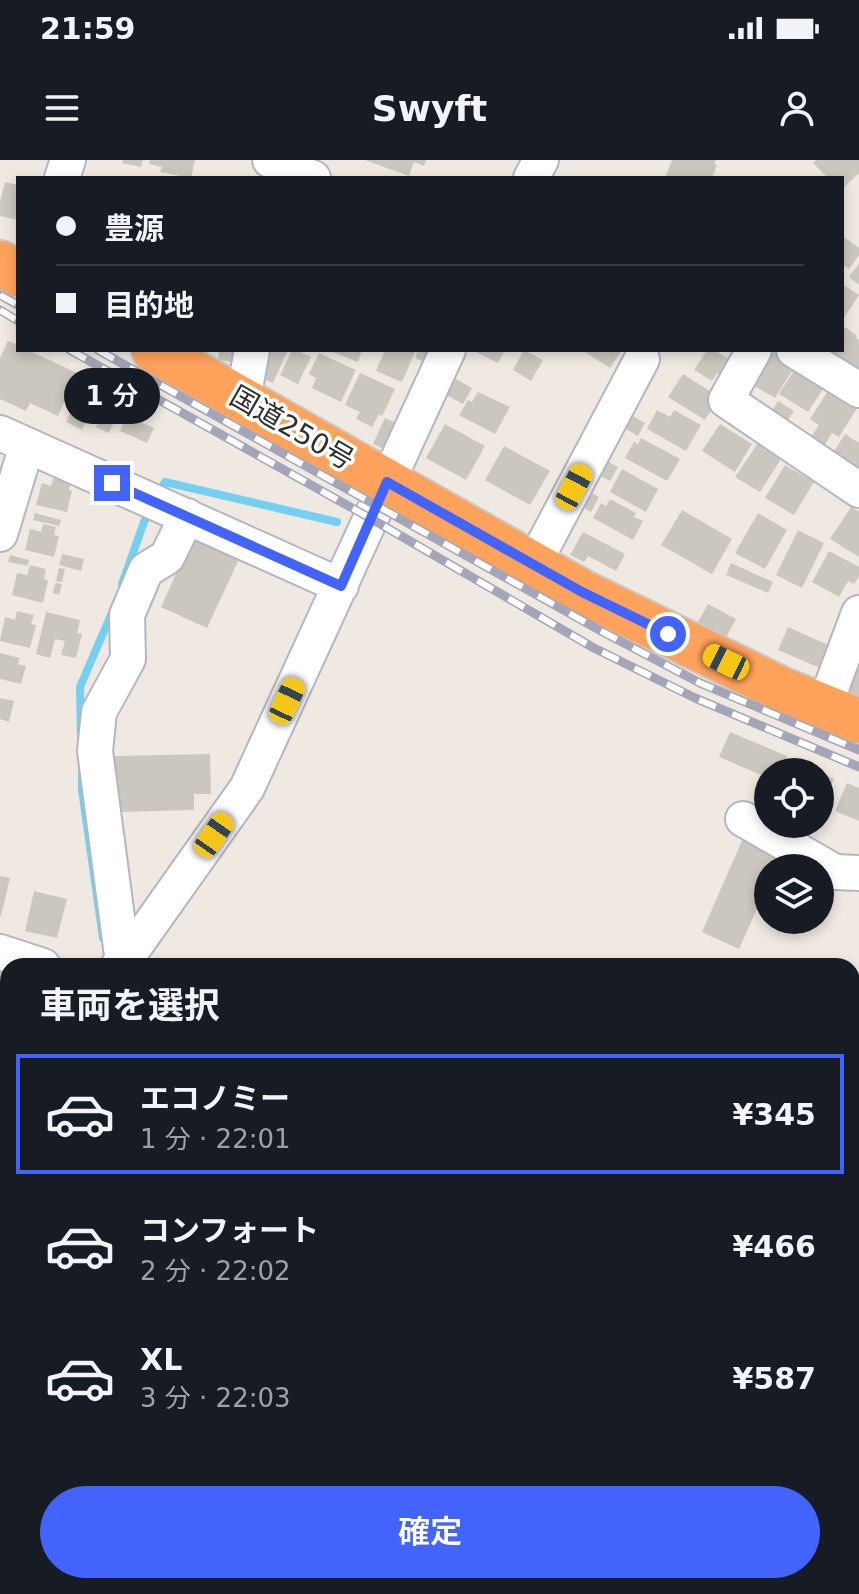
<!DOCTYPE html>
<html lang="ja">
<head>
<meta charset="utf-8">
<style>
	body { margin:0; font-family:"DejaVu Sans","Noto Sans JP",sans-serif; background:#242831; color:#f1f3f6; height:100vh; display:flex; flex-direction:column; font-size:30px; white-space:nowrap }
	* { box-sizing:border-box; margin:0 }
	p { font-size:26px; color:#9ea1a6 }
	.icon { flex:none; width:44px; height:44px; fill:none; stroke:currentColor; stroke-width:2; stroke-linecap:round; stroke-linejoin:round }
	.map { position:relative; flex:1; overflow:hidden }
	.details { position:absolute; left:0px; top:798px; width:860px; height:636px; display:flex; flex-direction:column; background:#171b24; border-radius:24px 24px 0 0; box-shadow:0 4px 12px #0003 }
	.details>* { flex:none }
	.banner { position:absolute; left:16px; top:16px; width:828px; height:176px; border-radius:0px; box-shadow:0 4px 12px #0003; display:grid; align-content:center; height:176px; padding:0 40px; background:#171b24 }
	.fabs { position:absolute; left:754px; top:598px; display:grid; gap:16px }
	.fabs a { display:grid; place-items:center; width:80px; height:80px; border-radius:50%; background:#171b24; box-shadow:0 4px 12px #0003; font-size:40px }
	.end { position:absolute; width:36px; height:36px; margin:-18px; border:10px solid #4264fb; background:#fff; box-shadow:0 0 0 4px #fff }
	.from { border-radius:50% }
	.bubble { position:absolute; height:56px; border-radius:28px; background:#171b24; box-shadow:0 4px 12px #0003; font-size:26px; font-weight:600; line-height:56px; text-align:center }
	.car { position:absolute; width:24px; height:48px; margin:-24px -12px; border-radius:10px; box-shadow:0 0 6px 2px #0007; background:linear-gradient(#f5c518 24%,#345 0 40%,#f5c518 0 76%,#345 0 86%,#f5c518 0) }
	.banner b { display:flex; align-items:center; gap:28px; height:76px; font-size:30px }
	.banner b+b { border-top:2px solid #363941 }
	.banner i { width:20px; height:20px; background:#f1f3f6 }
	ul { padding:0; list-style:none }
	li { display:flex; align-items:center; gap:24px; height:120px; margin:0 16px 12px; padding:0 24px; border:4px solid transparent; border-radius:0px }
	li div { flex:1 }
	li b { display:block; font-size:30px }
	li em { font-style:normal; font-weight:600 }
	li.on { border-color:#4264fb }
	li>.icon { width:72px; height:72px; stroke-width:1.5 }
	h2 { padding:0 40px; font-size:36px; line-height:96px }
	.action { display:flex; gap:16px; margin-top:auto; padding:16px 40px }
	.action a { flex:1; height:92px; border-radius:48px; background:#4264fb; color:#fff; font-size:32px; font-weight:600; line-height:92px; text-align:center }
	.status { display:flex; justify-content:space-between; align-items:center; height:56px; padding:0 40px; background:#171b24; direction:ltr }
	.status svg { height:22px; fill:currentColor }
	header { display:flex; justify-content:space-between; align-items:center; height:104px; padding:0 40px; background:#171b24; font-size:36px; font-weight:600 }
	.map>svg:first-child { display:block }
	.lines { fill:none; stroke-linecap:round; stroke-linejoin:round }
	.stream { stroke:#75cff0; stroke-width:8 }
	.building { fill:#cbc7bf }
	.minor-casing { stroke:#b4b7c1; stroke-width:38 }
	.highway-casing { stroke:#c9c9c9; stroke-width:48 }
	.minor { stroke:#fff; stroke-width:34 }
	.highway { stroke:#ffa35c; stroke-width:44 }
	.rail-casing { stroke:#a3a6b8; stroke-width:9 }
	.rail { stroke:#fff; stroke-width:6; stroke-dasharray:18; stroke-linecap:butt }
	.route { stroke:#4264fb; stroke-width:10 }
	.labels { text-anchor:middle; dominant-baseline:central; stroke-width:7; stroke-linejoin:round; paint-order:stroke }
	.street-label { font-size:28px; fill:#2e2e2e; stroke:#fff }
</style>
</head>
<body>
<div class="status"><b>21:59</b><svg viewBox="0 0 49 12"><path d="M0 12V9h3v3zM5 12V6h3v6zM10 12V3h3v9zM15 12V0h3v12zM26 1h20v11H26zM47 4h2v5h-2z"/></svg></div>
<header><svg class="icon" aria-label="menu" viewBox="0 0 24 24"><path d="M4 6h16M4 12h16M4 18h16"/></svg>Swyft<svg class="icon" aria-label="person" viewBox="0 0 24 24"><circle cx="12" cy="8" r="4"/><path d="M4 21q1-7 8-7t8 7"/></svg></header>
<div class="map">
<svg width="859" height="1434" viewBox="0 0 859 1434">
	<rect width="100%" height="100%" fill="#efe9e1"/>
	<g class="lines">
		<!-- stream -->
		<path class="stream" d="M158 335 165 322 337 362
			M122 424 144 362 150 351
			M81 579 80 527 114 448
			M82 613V630L103 778
			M64 1434 66 1426"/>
	</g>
	<!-- building -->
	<path class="building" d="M123 0H143L141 7 122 3Z
		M150 0H195L191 18 160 12 162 7 149 4Z
		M365 0H426L424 6 414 2 409 16Z
		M672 0H716L714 4 717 5 712 18H665Z
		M816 0H859V13L842 29V18H828L813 3Z
		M5 22 18 25V60L0 56V41Z
		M842 76 859 88V95L849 109 842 104Z
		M859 104V125L849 117Z
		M842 124 859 135 842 161Z
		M842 165 857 176 856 178 859 180V207L854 213 825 190H842Z
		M8 181 18 185V190H28L77 213 58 256 30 243 26 251 0 239V198Z
		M219 190H248L246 204 218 200Z
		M262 190H288L273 223 257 216Z
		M292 190H296L311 197 298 224 280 215Z
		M328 190H362L358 202Z
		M385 190H409L415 192 402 222 376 211Z
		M418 190H427L436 194 431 205 415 198Z
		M472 190H505L498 203Z
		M524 190 543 200 531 221 513 210Z
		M582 190H622L610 208Z
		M707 190H714L736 203 727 219 717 213 712 221 694 210Z
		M774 190 797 203 775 238 753 225Z
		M319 193 356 210 341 242 312 228 316 218 309 214Z
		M797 206 826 224 808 252 779 234Z
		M360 213 395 229 382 256 379 254 372 267 356 259 360 252 345 245Z
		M683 214 719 237 705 260 668 237Z
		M456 219 472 228 463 244 446 235Z
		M833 223 859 245 839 277 832 273 824 286 811 277 819 265 810 259Z
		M83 225 123 243 109 273 96 267 104 250 94 245 82 270 66 262Z
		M478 232 510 247 495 274 459 255 468 240 472 242Z
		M778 241 794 251 783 267 768 258Z
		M657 250 670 257 674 250 701 265 686 291 647 269Z
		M129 251 142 257 140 262 154 268 147 283 120 271Z
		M631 255 645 263 638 276 624 268Z
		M385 258 403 266 391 292 373 284Z
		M445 264 485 286 466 320 426 298Z
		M720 264 752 284 735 312 702 291Z
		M845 274 859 283V319L829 299Z
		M762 277 776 286 771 293 781 299 760 332 735 317Z
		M641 278 680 299 667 321 625 298 634 282 638 284Z
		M504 286 550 311 530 345 485 320Z
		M603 299 618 307 610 321 596 314Z
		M785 305 814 322 794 355 765 338Z
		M622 309 658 329 646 352 610 332Z
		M54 317 71 321 69 330H72L67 352 36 345 42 323 51 326Z
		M587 330 599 337 591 352 579 345Z
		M610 339 636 353 634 357 643 361 633 380 593 358 601 343 606 346Z
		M851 347 859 352V397L830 379Z
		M682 350 732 379 712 414 661 385Z
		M35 353 61 360 59 366 33 360Z
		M758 353 787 370 765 409 735 393Z
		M43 364 56 367 54 375 59 376 54 397 25 390 30 369 41 372Z
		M798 370 824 383 802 428 776 415Z
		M583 372 625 394 616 411 588 396 584 402 570 395Z
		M193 376 240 397 207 468 161 447Z
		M829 391 859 407V416L854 424 848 421 839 437 812 422Z
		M62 394 84 399 81 411 59 405Z
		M10 395 29 400 28 406 8 402Z
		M731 403 773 422 768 433 726 415Z
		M30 405 46 409 44 419 48 421 43 443 12 435 17 413 27 415Z
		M59 408 65 409 62 422 56 421Z
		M55 423 62 424 59 435 53 433Z
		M708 444 736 459 725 479 697 464Z
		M17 451 34 455 31 464 36 465 30 488 0 481 5 457 15 460Z
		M46 452 80 460 77 473 82 474 76 498 61 495 65 481 55 479 50 498 36 494Z
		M788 467 837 489 827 511 778 490Z
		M0 493 20 498 18 504 26 506 21 524 0 519Z
		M850 501 859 504V536L844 530Z
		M0 538 14 541 9 562 0 559Z
		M730 572 787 596 779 612H768V618L719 597Z
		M210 594 211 634H194V650L116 652 114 596Z
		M793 601 818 612H788Z
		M820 613 834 619 824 641 820 639Z
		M847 623 859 628V661L835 651Z
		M744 676 782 693 775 708H768V724L739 789 702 772Z
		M0 716 10 718 1 756H0Z
		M34 731 67 739 57 778 25 771Z
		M0 806 5 807 3 817 8 818 1 847Z"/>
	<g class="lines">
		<!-- minor casing -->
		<g class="minor-casing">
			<path id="minor" d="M270 0 313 18
				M62 18 68 0
				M531 18 541 0
				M754 190 726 240 859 330
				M794 190 859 230
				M243 239 252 190
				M0 273 341 426
				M0 374 27 285
				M533 405 642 199
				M824 547 859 453
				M743 659 835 712 859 713
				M0 792 43 806
				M123 803 95 591 99 552 128 499 127 455 146 410 167 397 187 356
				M118 806 123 803 247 628 448 190
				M852 1020 859 1023
				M39 1434 42 1426"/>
		</g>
		<!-- highway casing -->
		<g class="highway-casing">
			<path id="highway" d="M0 103 18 114
				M154 190 582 432 783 530 859 561"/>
		</g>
		<!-- minor -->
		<use href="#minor" class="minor"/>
		<!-- highway -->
		<use href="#highway" class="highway"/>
		<!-- rail casing -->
		<g class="rail-casing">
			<path id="rail" d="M0 135 18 145
				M0 150 18 161
				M70 190 370 358 594 488 695 538 859 607
				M98 190 603 472 700 523 859 590"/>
		</g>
		<!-- rail -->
		<use href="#rail" class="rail"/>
	</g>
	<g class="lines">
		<!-- route -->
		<path class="route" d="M112 323 341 426 387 322 582 432 668 474"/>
	</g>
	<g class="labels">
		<!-- street labels -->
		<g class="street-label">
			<text transform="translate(292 268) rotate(30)">国道250号</text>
		</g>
	</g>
</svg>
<div class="fabs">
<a><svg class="icon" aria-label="locate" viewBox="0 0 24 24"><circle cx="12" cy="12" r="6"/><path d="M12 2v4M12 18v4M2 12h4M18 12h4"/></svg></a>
<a><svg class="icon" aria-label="layers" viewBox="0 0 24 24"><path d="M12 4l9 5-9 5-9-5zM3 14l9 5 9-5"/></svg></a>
</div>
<i class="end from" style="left:668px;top:474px"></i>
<i class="end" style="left:112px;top:323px"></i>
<div class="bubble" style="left:64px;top:208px;width:96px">1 分</div>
<i class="car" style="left:574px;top:327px;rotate:28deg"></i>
<i class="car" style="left:726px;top:502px;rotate:296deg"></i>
<i class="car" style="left:287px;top:541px;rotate:25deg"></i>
<i class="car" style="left:214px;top:675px;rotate:35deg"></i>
<div class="banner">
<b><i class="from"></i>豊源</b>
<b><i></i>目的地</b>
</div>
<section class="details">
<h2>車両を選択</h2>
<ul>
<li class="on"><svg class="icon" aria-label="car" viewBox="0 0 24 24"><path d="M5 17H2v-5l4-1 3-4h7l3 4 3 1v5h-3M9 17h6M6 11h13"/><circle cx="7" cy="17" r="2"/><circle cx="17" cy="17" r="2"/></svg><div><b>エコノミー</b><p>1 分 · 22:01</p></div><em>¥345</em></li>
<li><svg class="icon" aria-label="car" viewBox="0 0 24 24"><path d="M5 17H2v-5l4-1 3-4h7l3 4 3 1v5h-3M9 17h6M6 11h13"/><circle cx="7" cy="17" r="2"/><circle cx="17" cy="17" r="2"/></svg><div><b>コンフォート</b><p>2 分 · 22:02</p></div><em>¥466</em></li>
<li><svg class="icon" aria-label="car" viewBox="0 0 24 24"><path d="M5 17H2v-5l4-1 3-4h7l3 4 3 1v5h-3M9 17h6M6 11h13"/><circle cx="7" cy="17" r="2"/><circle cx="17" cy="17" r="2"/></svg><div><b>XL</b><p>3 分 · 22:03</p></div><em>¥587</em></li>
</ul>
<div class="action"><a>確定</a></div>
</section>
</div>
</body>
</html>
